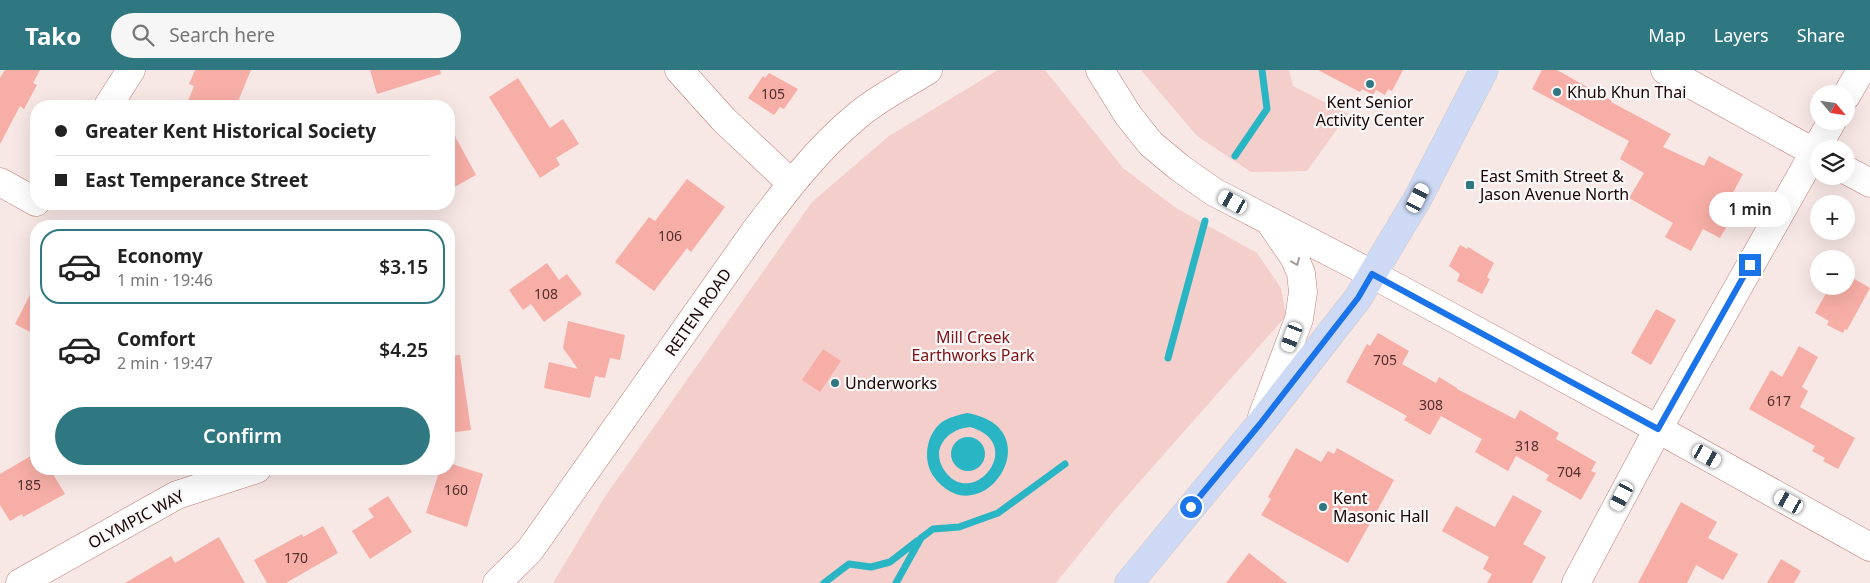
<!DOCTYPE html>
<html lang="en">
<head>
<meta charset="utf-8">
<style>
	body { margin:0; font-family:"Noto Sans",sans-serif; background:#f6f6f6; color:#222; height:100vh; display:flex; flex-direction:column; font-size:19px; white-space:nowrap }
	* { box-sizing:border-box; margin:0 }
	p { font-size:16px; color:#767676 }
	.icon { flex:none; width:28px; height:28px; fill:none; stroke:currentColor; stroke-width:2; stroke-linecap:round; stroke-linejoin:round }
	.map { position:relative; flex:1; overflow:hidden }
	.panel { position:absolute; left:30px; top:150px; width:425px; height:255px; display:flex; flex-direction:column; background:#fff; border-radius:20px; box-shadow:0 5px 20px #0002 }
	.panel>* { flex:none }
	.guide { position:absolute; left:30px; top:30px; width:425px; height:110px; border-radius:20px; box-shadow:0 5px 20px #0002; display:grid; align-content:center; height:110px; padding:0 25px; background:#fff }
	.needle { width:32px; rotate:119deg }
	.fabs { position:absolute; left:1810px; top:15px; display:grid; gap:10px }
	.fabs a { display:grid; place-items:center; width:45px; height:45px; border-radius:50%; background:#fff; box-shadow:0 5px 20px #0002; font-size:25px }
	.end { position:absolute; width:22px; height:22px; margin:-11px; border:6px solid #1a73e8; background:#fff; box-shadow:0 0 0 2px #fff }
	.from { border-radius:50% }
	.bubble { position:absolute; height:35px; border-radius:18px; background:#fff; box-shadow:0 5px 20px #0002; font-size:16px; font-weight:600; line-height:35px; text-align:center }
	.car { position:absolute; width:15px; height:30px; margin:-15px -8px; border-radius:6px; box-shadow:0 0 4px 1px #0007; background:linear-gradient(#fff 24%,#345 0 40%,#fff 0 76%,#345 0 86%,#fff 0) }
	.guide b { display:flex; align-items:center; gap:18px; height:48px; font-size:19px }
	.guide b+b { border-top:1px solid #e0e0e0 }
	.guide i { width:12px; height:12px; background:#222 }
	ul { padding:9px 0 0; list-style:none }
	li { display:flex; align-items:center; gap:15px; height:75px; margin:0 10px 8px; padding:0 15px; border:2px solid transparent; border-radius:20px }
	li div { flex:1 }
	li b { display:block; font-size:19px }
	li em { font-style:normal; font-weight:600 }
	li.on { border-color:#307881 }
	li>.icon { width:45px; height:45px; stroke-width:1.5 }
	.action { display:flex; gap:10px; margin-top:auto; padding:10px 25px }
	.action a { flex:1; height:58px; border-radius:30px; background:#307881; color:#fff; font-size:20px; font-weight:600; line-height:58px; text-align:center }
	header { display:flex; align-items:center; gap:30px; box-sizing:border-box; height:70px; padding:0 25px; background:#307881; color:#fff }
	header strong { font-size:24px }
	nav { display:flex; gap:28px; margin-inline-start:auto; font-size:18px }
	.search { width:350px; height:45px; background:#f6f6f6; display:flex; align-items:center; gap:12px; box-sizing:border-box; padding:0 18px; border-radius:28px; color:#767676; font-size:19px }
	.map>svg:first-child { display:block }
	.green { fill:#f4ceca }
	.water { fill:#2ab5c4; fill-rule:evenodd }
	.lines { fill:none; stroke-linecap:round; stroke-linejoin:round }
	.stream { stroke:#2ab5c4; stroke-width:7 }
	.building { fill:#f7aea6 }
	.minor-casing { stroke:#c17c75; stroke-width:29 }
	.major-casing { stroke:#cdc8c8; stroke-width:29 }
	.minor { stroke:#fff; stroke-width:28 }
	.major { stroke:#cedaf5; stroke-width:28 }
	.oneway { stroke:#a49b9a }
	.route { stroke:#1a73e8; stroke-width:6 }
	.poi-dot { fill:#307881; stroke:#f8f8f8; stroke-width:2 }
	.labels { text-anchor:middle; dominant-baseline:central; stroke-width:4.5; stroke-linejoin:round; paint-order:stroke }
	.number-label { font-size:14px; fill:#522e2c }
	.poi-label { font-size:16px; fill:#1b0403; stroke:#f8f8f8; text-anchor:start }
	.street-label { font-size:16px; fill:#1b0403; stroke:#f8f8f8 }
	.park-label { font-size:16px; fill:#7f1115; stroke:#f8f8f8 }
</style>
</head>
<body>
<header>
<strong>Tako</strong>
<div class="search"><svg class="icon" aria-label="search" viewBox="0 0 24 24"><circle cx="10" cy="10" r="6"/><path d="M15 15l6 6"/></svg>Search here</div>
<nav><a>Map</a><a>Layers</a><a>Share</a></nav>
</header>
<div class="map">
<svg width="1870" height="513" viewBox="0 0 1870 513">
	<rect width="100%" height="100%" fill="#f7e7e5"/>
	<!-- green -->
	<path class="green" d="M998 0H1045L1123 98 1176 138 1257 183 1281 218 1286 246 1113 442 1056 513H553L604 428 812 132 889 66Z
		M1141 0H1289L1293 16 1348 44 1307 101 1251 102 1197 66Z"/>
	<!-- water -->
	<path class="water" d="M967 343C1055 358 981 469 934 407 922 391 926 364 942 352 950 347 958 345 967 343ZM970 357C1028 373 972 442 944 400 930 378 948 359 970 357Z
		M951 384a17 17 0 1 1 34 0a17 17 0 1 1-34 0Z"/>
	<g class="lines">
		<!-- stream -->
		<path class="stream" d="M1235 86 1267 39 1262 0
			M1168 288 1205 151
			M824 513 849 494 871 497 890 492 917 471
			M896 513 921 468 933 459 959 457 998 443 1065 394"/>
	</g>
	<!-- building -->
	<path class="building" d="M5 0H40L33 13 37 15 24 39 20 36 0 74V8Z
		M195 0H251L236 36H186L194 16 189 14Z
		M370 0H440L441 4 377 24Z
		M1318 0H1403L1392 21 1388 19 1385 25 1376 20 1373 25 1362 19 1360 22Z
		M1542 0H1557L1612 31 1611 32 1671 64 1663 77 1704 96 1709 86 1743 104 1728 132 1738 137 1720 168 1703 159 1691 181 1665 167 1673 153 1629 128 1644 103 1620 89 1629 71 1532 19Z
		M769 3 798 19 784 39 780 37 774 45 748 28 763 6 765 8Z
		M518 8 550 58 563 49 579 74 556 88 560 95 540 108 489 27Z
		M449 55 476 105 449 120Z
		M687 109 725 137 691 182 687 178 654 221 615 192 649 147 655 151Z
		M1460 175 1467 179 1468 177 1494 193 1487 207 1490 209 1482 224 1457 211 1460 204 1449 196Z
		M547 193 559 210 567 204 582 224 544 252 531 234 523 240 509 220Z
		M1846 204 1870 218 1847 260 1845 259 1843 263 1827 255 1829 251 1815 243 1830 216H1846Z
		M36 213V265L15 254Z
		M1656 239 1676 250 1651 295 1631 283Z
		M568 251 625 265 620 290 610 288 605 308 595 306 590 328 544 318 549 292 578 299 563 278Z
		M1378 263 1409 281 1402 294 1436 313 1439 307 1457 318V319L1515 349 1520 340 1559 363 1556 369 1596 392 1591 401 1596 403 1581 430 1546 410 1549 405 1516 386 1508 401 1475 382 1482 369 1441 346 1430 365 1404 350 1407 346 1346 312 1367 274 1370 276Z
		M1799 276 1818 287 1802 317 1808 321 1800 337 1855 368 1838 399 1823 391 1825 388 1812 381 1815 376 1749 339 1771 300 1782 307Z
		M823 279 841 291 820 322 802 310Z
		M460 285 471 360 449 363V286Z
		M1296 378 1321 392 1328 381 1334 384 1337 378 1394 410 1348 493 1261 445 1271 429 1268 427Z
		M36 383V399H50L65 424 23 447 22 444 10 451 0 435V404Z
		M449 393 483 404 467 457 426 443 440 399H449Z
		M1513 425 1542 441 1523 474 1546 487 1532 513H1487L1492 504 1483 499 1489 487 1442 461 1456 436 1495 457Z
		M388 426 412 462 370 489 352 461 374 447 368 439Z
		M1681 432 1717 452 1708 468 1738 484 1723 510 1696 495 1687 513H1638Z
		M323 456 338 483 286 513H267L254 490 302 464 303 467Z
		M219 467 245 513H125L171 486 175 493Z
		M1249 483 1287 513H1226Z
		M1781 489 1801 501 1794 513H1767Z"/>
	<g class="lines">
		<!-- minor casing -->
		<g class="minor-casing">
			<path id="minor" d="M679 0 724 50 791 113
				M1100 0 1128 45 1151 74 1180 98 1214 122 1372 204 1658 359 1870 477
				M1665 0 1819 85
				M1846 26 1861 0
				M108 36 131 0
				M1846 100 1870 113
				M0 112 36 132
				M1262 347 1299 249 1303 222 1301 203 1294 187 1272 155
				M20 513 177 425 257 399
				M497 513 530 480 755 161C786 120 817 79 857 46 878 28 905 15 928 0
				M1576 513 1658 359 1832 51"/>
		</g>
		<!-- major casing -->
		<g class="major-casing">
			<path id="major" d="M1129 513 1260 354 1358 228 1418 128 1484 0"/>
		</g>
		<!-- minor -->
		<use href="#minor" class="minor"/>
		<!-- major -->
		<use href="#major" class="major"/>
	</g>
	<!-- one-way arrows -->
	<defs><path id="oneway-chevron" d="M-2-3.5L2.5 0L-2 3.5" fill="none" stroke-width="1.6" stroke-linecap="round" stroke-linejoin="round" transform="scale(1.25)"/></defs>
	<use class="oneway" href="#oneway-chevron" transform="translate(1296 192) rotate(67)"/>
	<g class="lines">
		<!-- route -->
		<path class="route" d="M1191 437 1260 354 1358 228 1372 204 1658 359 1750 195"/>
	</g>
	<!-- markers -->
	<g class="poi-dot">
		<circle cx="1370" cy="14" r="5"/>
		<circle cx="1557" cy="22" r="5"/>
		<rect x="1465" y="110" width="10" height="10" rx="2.5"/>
		<circle cx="835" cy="313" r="5"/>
		<circle cx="1323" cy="437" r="5"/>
	</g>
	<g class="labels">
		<!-- number labels -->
		<g class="number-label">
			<text x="773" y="23">105</text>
			<text x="670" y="165">106</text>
			<text x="546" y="223">108</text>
			<text x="1385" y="289">705</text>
			<text x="1779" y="330">617</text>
			<text x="1431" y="334">308</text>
			<text x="1527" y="375">318</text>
			<text x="1569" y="401">704</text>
			<text x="29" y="414">185</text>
			<text x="456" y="419">160</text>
			<text x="296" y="487">170</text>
		</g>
		<!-- poi labels -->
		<g class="poi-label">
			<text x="1567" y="22">Khub Khun Thai</text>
			<text x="1370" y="32" text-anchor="middle">Kent Senior<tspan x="1370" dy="18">Activity Center</tspan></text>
			<text x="1480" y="106">East Smith Street &amp;<tspan x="1480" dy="18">Jason Avenue North</tspan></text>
			<text x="845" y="313">Underworks</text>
			<text x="1333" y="428">Kent<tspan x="1333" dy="18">Masonic Hall</tspan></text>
		</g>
		<!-- street labels -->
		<g class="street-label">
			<text transform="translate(698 242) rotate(-55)">REITEN ROAD</text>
			<text transform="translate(136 449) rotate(-28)">OLYMPIC WAY</text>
		</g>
		<!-- park labels -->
		<g class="park-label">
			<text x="973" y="267">Mill Creek<tspan x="973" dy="18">Earthworks Park</tspan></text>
		</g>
	</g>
</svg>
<div class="fabs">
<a><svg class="needle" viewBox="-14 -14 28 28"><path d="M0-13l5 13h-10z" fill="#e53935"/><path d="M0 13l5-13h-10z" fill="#767676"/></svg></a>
<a><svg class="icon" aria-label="layers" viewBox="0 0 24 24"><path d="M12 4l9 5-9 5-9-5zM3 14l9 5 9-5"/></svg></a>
<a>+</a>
<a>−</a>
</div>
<i class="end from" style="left:1191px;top:437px"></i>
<i class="end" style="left:1750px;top:195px"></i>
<div class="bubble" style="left:1709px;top:122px;width:82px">1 min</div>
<i class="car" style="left:1418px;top:128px;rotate:27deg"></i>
<i class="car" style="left:1233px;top:132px;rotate:299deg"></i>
<i class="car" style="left:1292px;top:267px;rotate:201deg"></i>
<i class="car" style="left:1707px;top:386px;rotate:119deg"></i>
<i class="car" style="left:1622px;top:426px;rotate:208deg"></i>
<i class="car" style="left:1789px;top:432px;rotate:299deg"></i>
<div class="guide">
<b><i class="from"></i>Greater Kent Historical Society</b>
<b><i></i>East Temperance Street</b>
</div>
<section class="panel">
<ul>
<li class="on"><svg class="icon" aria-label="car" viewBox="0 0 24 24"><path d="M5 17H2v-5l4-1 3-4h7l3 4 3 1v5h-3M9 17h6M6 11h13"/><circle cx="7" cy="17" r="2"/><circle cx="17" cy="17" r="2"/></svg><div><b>Economy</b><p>1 min · 19:46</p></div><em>$3.15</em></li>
<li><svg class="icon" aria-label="car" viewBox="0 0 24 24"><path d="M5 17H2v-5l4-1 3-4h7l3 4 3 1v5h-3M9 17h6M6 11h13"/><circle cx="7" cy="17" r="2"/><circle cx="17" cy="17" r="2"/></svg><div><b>Comfort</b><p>2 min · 19:47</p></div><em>$4.25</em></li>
</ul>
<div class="action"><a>Confirm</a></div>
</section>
</div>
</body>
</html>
